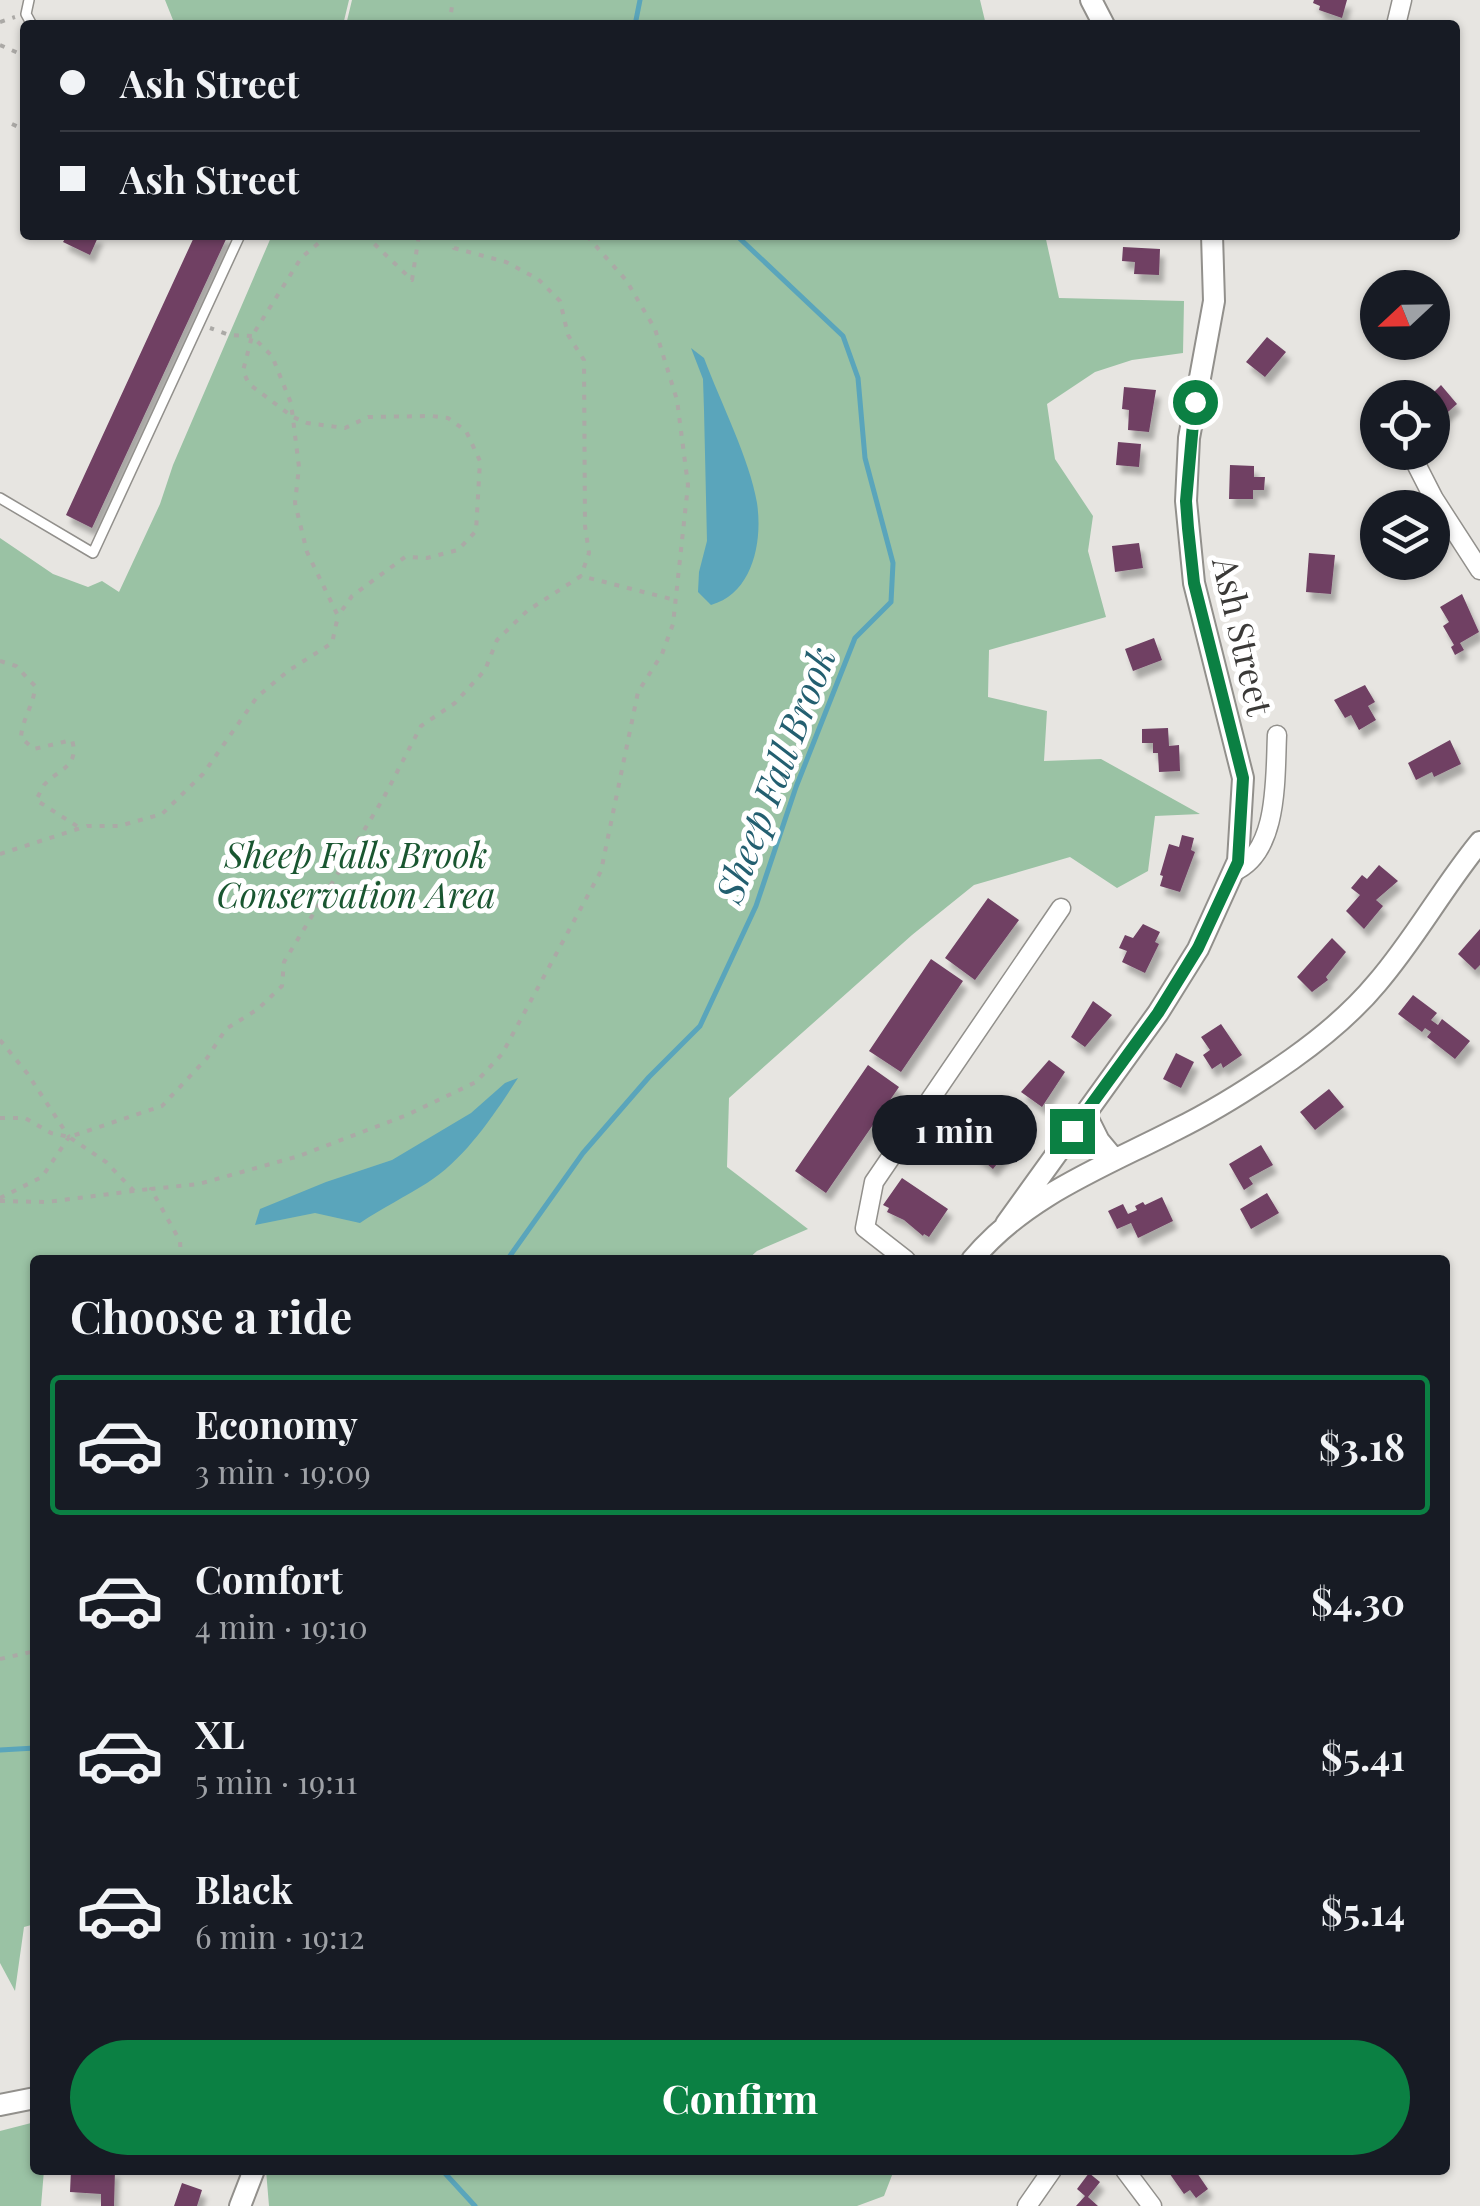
<!DOCTYPE html>
<html lang="en">
<head>
<meta charset="utf-8">
<style>
	body { margin:0; font-family:"Playfair Display",serif; background:#20242c; color:#f1f3f6; height:100vh; display:flex; flex-direction:column; font-size:38px; white-space:nowrap }
	* { box-sizing:border-box; margin:0 }
	p { font-size:32px; color:#9ea1a6 }
	.icon { flex:none; width:55px; height:55px; fill:none; stroke:currentColor; stroke-width:2; stroke-linecap:round; stroke-linejoin:round }
	.map { position:relative; flex:1; overflow:hidden }
	.drawer { position:absolute; left:30px; top:1255px; width:1420px; height:920px; display:flex; flex-direction:column; background:#171b24; border-radius:10px; box-shadow:0 2px 8px #0004 }
	.drawer>* { flex:none }
	.guide { position:absolute; left:20px; top:20px; width:1440px; height:220px; border-radius:10px; box-shadow:0 2px 8px #0004; display:grid; align-content:center; height:220px; padding:0 40px; background:#171b24 }
	.needle { width:65px; rotate:248deg }
	.fabs { position:absolute; left:1360px; top:270px; display:grid; gap:20px }
	.fabs a { display:grid; place-items:center; width:90px; height:90px; border-radius:50%; background:#171b24; box-shadow:0 2px 8px #0004; font-size:50px }
	.end { position:absolute; width:45px; height:45px; margin:-22px; border:12px solid #0b8043; background:#fff; box-shadow:0 0 0 5px #fff }
	.from { border-radius:50% }
	.bubble { position:absolute; height:70px; border-radius:35px; background:#171b24; box-shadow:0 2px 8px #0004; font-size:32px; font-weight:700; line-height:70px; text-align:center }
	.guide b { display:flex; align-items:center; gap:35px; height:95px; font-size:38px }
	.guide b+b { border-top:2px solid #363941 }
	.guide i { width:25px; height:25px; background:#f1f3f6 }
	ul { padding:0; list-style:none }
	li { display:flex; align-items:center; gap:30px; height:140px; margin:0 20px 15px; padding:0 20px; border:5px solid transparent; border-radius:10px }
	li div { flex:1 }
	li b { display:block; font-size:38px }
	li em { font-style:normal; font-weight:700 }
	li.active { border-color:#0b8043 }
	li>.icon { width:90px; height:90px; stroke-width:1.5 }
	h2 { padding:0 40px; font-size:45px; line-height:120px }
	.action { display:flex; gap:20px; margin-top:auto; padding:20px 40px }
	.action a { flex:1; height:115px; border-radius:60px; background:#0b8043; color:#fff; font-size:40px; font-weight:700; line-height:115px; text-align:center }
	.map>svg:first-child { display:block }
	.green { fill:#9ac2a4 }
	.water { fill:#5aa5bb }
	.lines { fill:none; stroke-linecap:round; stroke-linejoin:round }
	.stream { stroke:#5aa5bb; stroke-width:5 }
	.building { fill:#6f4063; filter:url(#shadow) }
	.service-casing { stroke:#92908c; stroke-width:12 }
	.minor-casing { stroke:#92908c; stroke-width:21 }
	.tertiary-casing { stroke:#92908c; stroke-width:24 }
	.path { stroke:#aba9a6; stroke-width:4; stroke-dasharray:5 8; stroke-linecap:butt }
	.service { stroke:#fff; stroke-width:9 }
	.minor { stroke:#fff; stroke-width:18 }
	.tertiary { stroke:#fff; stroke-width:20 }
	.route { stroke:#0b8043; stroke-width:12 }
	.labels { text-anchor:middle; dominant-baseline:central; stroke-width:10; stroke-linejoin:round; paint-order:stroke }
	.street-label { font-size:35px; fill:#3a3937; stroke:#fff }
	.park-label { font-size:35px; font-style:italic; fill:#195630; stroke:#fff }
	.water-label { font-size:38px; font-style:italic; fill:#235f70; stroke:#fff }
</style>
</head>
<body>
<div class="map">
<svg width="1480" height="2206" viewBox="0 0 1480 2206">
	<defs>
		<filter id="shadow"><feDropShadow dx="4.5" dy="8" stdDeviation="2.5" flood-color="#0004"/></filter>
	</defs>
	<rect width="100%" height="100%" fill="#e7e5e1"/>
	<!-- green -->
	<path class="green" d="M165 0H349L343 25H175Z
		M352 0H980L986 25H346Z
		M272 235H1045L1059 298 1184 301 1183 353 1132 360 1095 372 1047 404 1055 459 1093 516 1088 551 1106 617 989 650 988 697 1047 711 1044 761 1101 759 1200 814 1155 816 1148 871 1117 888 1070 857 974 885 912 935 729 1098 727 1167 808 1229 757 1251 747 1260H35V1924L24 1927 15 1991 0 1963V538L53 574 88 587 102 581 119 592 160 504 173 465Z
		M35 2122V2170H44L41 2206H0V2131Z
		M266 2170H894L884 2196 857 2206H269Z"/>
	<!-- water -->
	<path class="water" d="M691 348 704 358C720 401 750 460 757 503 763 543 752 594 711 605L698 592 699 572 707 541 704 410 703 379Z
		M518 1078C494 1115 465 1159 427 1183 405 1197 382 1208 360 1223L315 1213 255 1225 260 1209 326 1182 392 1160 471 1113 505 1083Z"/>
	<g class="lines">
		<!-- stream -->
		<path class="stream" d="M635 25 640 0
			M507 1260 583 1153 649 1077 700 1026 756 906 796 787 855 638 891 602 893 563 865 458 858 378 843 336 736 235
			M0 1750 35 1748
			M442 2170 475 2206"/>
	</g>
	<!-- building -->
	<path class="building" d="M1314 0H1347L1342 18 1319 10 1320 6 1313 3Z
		M67 235H99L90 255 63 242Z
		M195 235H228L92 528 66 515Z
		M1123 247 1160 249 1159 275 1134 274 1135 262 1122 261Z
		M1267 337 1286 352 1265 377 1246 362Z
		M1441 385 1457 404 1432 426V398H1428Z
		M1124 387 1156 390 1149 432 1128 430 1129 410 1122 409Z
		M1118 442 1141 444 1139 467 1116 465Z
		M1230 465 1254 466V477H1265L1264 490H1253V499H1229Z
		M1139 543 1143 568 1115 572 1112 546Z
		M1309 553 1335 555 1331 594 1306 592Z
		M1462 594 1479 632 1460 643 1464 650 1455 655 1451 647 1454 645 1443 626 1449 622 1440 607Z
		M1154 638 1162 660 1133 671 1125 649Z
		M1365 685 1375 702 1368 706 1376 720 1359 730 1351 715 1345 718 1334 700Z
		M1168 728 1169 746 1179 745 1180 771 1159 772 1158 753H1153V743H1142V729Z
		M1450 740 1461 764 1434 777 1432 772 1416 780 1408 763Z
		M1182 835 1194 838 1191 850 1195 852 1180 892 1160 886 1163 876 1160 875 1169 844 1179 847Z
		M1379 865 1398 881 1376 900 1383 906 1364 929 1346 911 1360 895 1351 888 1362 875 1367 879Z
		M988 898 1019 920 975 980 945 958Z
		M1143 924 1160 932 1155 942 1159 944 1145 973 1122 962 1127 951 1119 948 1125 935 1133 938Z
		M1480 929V965L1475 970 1458 954Z
		M1332 938 1346 952 1326 977 1328 980 1312 992 1297 977Z
		M931 959 963 981 901 1072 869 1051Z
		M1413 995 1437 1013 1431 1020 1438 1025 1442 1019 1470 1041 1455 1059 1427 1037 1431 1032 1425 1028 1422 1032 1398 1014Z
		M1093 1001 1112 1015 1085 1047 1071 1037Z
		M1221 1024 1242 1055 1223 1068 1221 1063 1212 1069 1203 1055 1210 1050 1201 1037Z
		M1176 1053 1194 1062 1181 1088 1163 1079Z
		M1049 1060 1065 1072 1042 1107 1021 1092Z
		M868 1065 899 1087 826 1193 795 1171Z
		M1329 1089 1344 1107 1315 1130 1300 1112Z
		M1003 1121 1017 1133 1010 1142 1013 1144 993 1169 964 1145 977 1130 986 1137Z
		M1261 1145 1273 1165 1249 1178 1253 1184 1244 1190 1229 1164Z
		M902 1178 948 1209 929 1237 924 1234 923 1236 904 1220 887 1212 889 1208 883 1205Z
		M1267 1193 1279 1213 1251 1229 1240 1209Z
		M1162 1197 1173 1221 1138 1238 1131 1223 1117 1229 1108 1211 1123 1204 1128 1214 1137 1210 1135 1206 1143 1202 1145 1205Z
		M71 2170H115L114 2206H101V2194L70 2192Z
		M1167 2170H1195L1208 2189 1196 2198 1190 2190 1184 2194Z
		M1089 2173 1100 2182 1088 2197 1098 2206H1076L1085 2196 1077 2189Z
		M182 2183 202 2190 197 2206H174Z"/>
	<g class="lines">
		<!-- service casing -->
		<g class="service-casing">
			<path id="service" d="M29 0 26 14 32 25
				M0 498 93 553 240 235"/>
		</g>
		<!-- minor casing -->
		<g class="minor-casing">
			<path id="minor" d="M1396 25 1402 0
				M1410 452 1434 499 1480 570
				M1233 872C1279 853 1275 778 1277 735
				M906 1260 865 1228 874 1182 1061 908
				M1125 2170 1152 2206
				M1027 2206 1052 2170"/>
		</g>
		<!-- tertiary casing -->
		<g class="tertiary-casing">
			<path id="tertiary" d="M1091 0 1104 25
				M1086 1115 1099 1141 1114 1159
				M1006 1224 1158 1013 1198 949 1238 861 1243 778 1194 583 1186 501 1189 438 1214 301 1212 235
				M972 1260C1025 1196 1103 1167 1175 1130 1216 1110 1255 1085 1292 1059 1323 1037 1353 1012 1377 983 1415 939 1443 887 1480 842
				M0 2105 35 2098
				M240 2206 254 2170"/>
		</g>
		<!-- path -->
		<path class="path" d="M0 22 15 17
			M449 25 453 0
			M0 45 25 56
			M21 107 25 109
			M12 124 25 130
			M328 235 301 258 252 336 243 371 249 384 293 417 307 423 345 428 368 417 432 416 448 418 466 431 480 461 476 531 458 550 427 558 405 557 352 596 338 616
			M365 235 412 280 419 235
			M429 235H441
			M451 235 454 248 506 262 538 279 560 301 568 335 584 360 585 526 589 553 581 576
			M0 661 16 666 35 686C34 706 22 718 21 738L34 749 72 740C80 767 58 769 44 785 41 790 39 795 36 800L80 828
			M0 854 87 826H119L162 814 203 774 257 697 288 671 332 643 338 616 307 552 295 503 299 467 291 403 272 356 252 336 229 335 210 328
			M0 1040 27 1073 69 1137
			M0 1118H25L51 1133 69 1137
			M134 1191 106 1162 69 1137 162 1106 207 1058 226 1029 258 1009 282 986 284 962 383 799 421 726 455 703 485 670 497 640 527 611 581 576 675 600
			M0 1198 42 1177 69 1137
			M0 1201 47 1202 149 1189
			M181 1260 180 1241 151 1189 199 1184 299 1156 407 1115 476 1082 502 1054 601 871 638 692 662 654 673 624 688 485 677 400 655 329 626 280 586 235
			M0 1659 35 1651"/>
		<!-- service -->
		<use href="#service" class="service"/>
		<!-- minor -->
		<use href="#minor" class="minor"/>
		<!-- tertiary -->
		<use href="#tertiary" class="tertiary"/>
	</g>
	<g class="lines">
		<!-- route -->
		<path class="route" d="M1072 1131 1158 1013 1198 948 1238 862 1243 778 1194 583 1188 528 1186 501 1195 402"/>
	</g>
	<g class="labels">
		<!-- street labels -->
		<g class="street-label">
			<text transform="translate(1244 636) rotate(77)">Ash Street</text>
		</g>
		<!-- park labels -->
		<g class="park-label">
			<text x="356" y="853">Sheep Falls Brook<tspan x="356" dy="40">Conservation Area</tspan></text>
		</g>
		<!-- water labels -->
		<g class="water-label">
			<text transform="translate(774 774) rotate(-69)">Sheep Fall Brook</text>
		</g>
	</g>
</svg>
<div class="fabs">
<a><svg class="needle" viewBox="-14 -14 28 28"><path d="M0-13l5 13h-10z" fill="#e53935"/><path d="M0 13l5-13h-10z" fill="#9ea1a6"/></svg></a>
<a><svg class="icon" aria-label="locate" viewBox="0 0 24 24"><circle cx="12" cy="12" r="6"/><path d="M12 2v4M12 18v4M2 12h4M18 12h4"/></svg></a>
<a><svg class="icon" aria-label="layers" viewBox="0 0 24 24"><path d="M12 4l9 5-9 5-9-5zM3 14l9 5 9-5"/></svg></a>
</div>
<i class="end from" style="left:1195px;top:402px"></i>
<i class="end" style="left:1072px;top:1131px"></i>
<div class="bubble" style="left:872px;top:1095px;width:165px">1 min</div>
<div class="guide">
<b><i class="from"></i>Ash Street</b>
<b><i></i>Ash Street</b>
</div>
<section class="drawer">
<h2>Choose a ride</h2>
<ul>
<li class="active"><svg class="icon" aria-label="car" viewBox="0 0 24 24"><path d="M5 17H2v-5l4-1 3-4h7l3 4 3 1v5h-3M9 17h6M6 11h13"/><circle cx="7" cy="17" r="2"/><circle cx="17" cy="17" r="2"/></svg><div><b>Economy</b><p>3 min · 19:09</p></div><em>$3.18</em></li>
<li><svg class="icon" aria-label="car" viewBox="0 0 24 24"><path d="M5 17H2v-5l4-1 3-4h7l3 4 3 1v5h-3M9 17h6M6 11h13"/><circle cx="7" cy="17" r="2"/><circle cx="17" cy="17" r="2"/></svg><div><b>Comfort</b><p>4 min · 19:10</p></div><em>$4.30</em></li>
<li><svg class="icon" aria-label="car" viewBox="0 0 24 24"><path d="M5 17H2v-5l4-1 3-4h7l3 4 3 1v5h-3M9 17h6M6 11h13"/><circle cx="7" cy="17" r="2"/><circle cx="17" cy="17" r="2"/></svg><div><b>XL</b><p>5 min · 19:11</p></div><em>$5.41</em></li>
<li><svg class="icon" aria-label="car" viewBox="0 0 24 24"><path d="M5 17H2v-5l4-1 3-4h7l3 4 3 1v5h-3M9 17h6M6 11h13"/><circle cx="7" cy="17" r="2"/><circle cx="17" cy="17" r="2"/></svg><div><b>Black</b><p>6 min · 19:12</p></div><em>$5.14</em></li>
</ul>
<div class="action"><a>Confirm</a></div>
</section>
</div>
</body>
</html>
